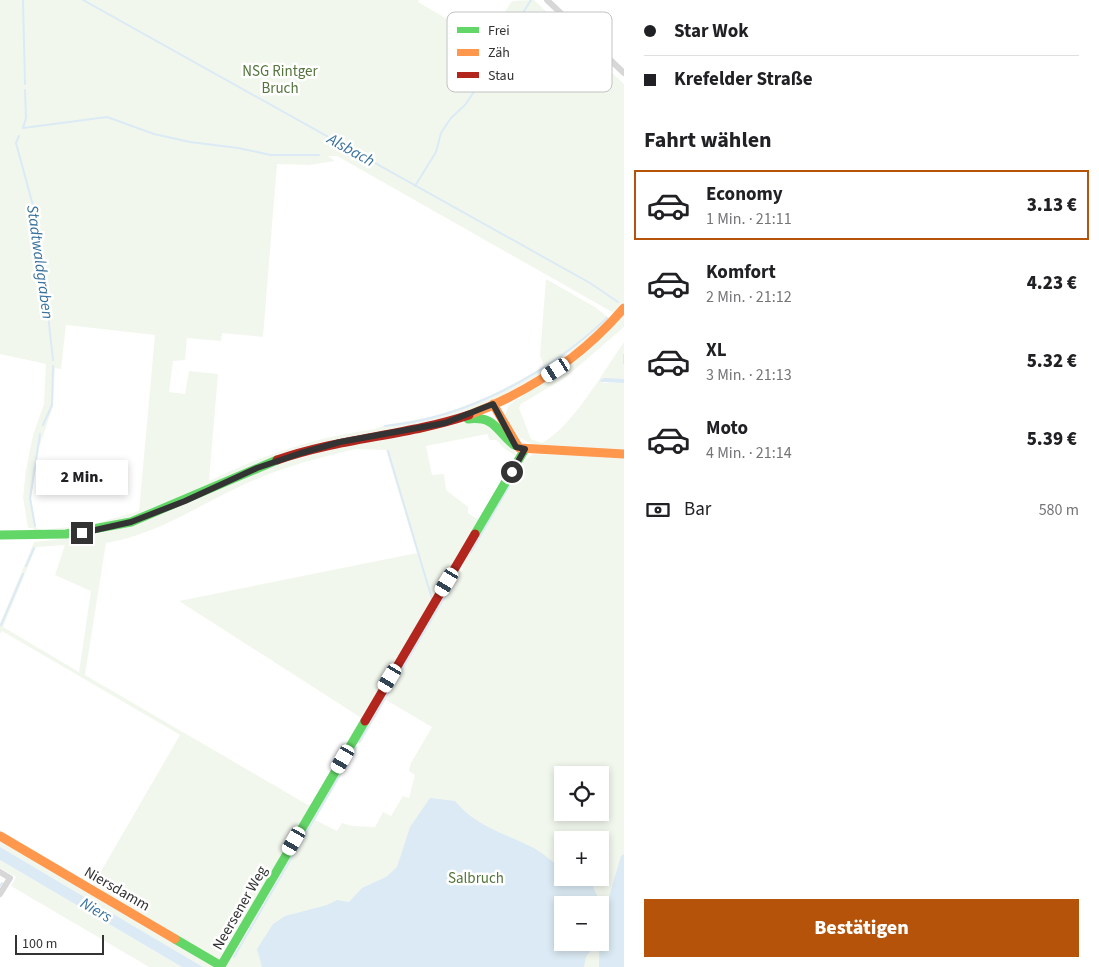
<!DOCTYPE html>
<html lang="de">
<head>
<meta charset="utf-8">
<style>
	body { margin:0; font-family:"Source Sans 3",sans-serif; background:#f6f6f6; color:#202124; height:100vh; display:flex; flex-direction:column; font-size:19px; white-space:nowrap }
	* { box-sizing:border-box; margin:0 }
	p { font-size:16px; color:#757577 }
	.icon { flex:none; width:28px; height:28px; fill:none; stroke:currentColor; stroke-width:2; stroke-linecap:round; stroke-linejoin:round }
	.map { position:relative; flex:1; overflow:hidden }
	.sheet { display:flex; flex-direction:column; background:#fff; width:475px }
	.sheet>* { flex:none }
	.banner { display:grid; align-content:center; height:110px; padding:0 20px; background:#fff }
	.controls { position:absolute; left:554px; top:766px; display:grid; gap:10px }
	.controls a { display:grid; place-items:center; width:55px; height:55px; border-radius:0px; background:#fff; box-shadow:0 2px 8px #0003; font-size:25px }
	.scale { position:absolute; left:15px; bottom:12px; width:89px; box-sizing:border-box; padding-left:5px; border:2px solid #333; border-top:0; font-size:14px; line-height:18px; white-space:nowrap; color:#333; -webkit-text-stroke:4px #fff; paint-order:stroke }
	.end { position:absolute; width:22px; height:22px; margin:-11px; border:6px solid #333; background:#fff; box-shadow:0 0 0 2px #fff }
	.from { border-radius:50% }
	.bubble { position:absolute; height:35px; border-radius:0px; background:#fff; box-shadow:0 2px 8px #0003; font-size:16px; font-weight:800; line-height:35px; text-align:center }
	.car { position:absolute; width:15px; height:30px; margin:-15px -8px; border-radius:6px; box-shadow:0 0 4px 1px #0007; background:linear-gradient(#fff 24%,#345 0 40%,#fff 0 76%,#345 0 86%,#fff 0) }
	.banner b { display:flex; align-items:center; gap:18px; height:48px; font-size:19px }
	.banner b+b { border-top:1px solid #e0e0e0 }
	.banner i { width:12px; height:12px; background:#202124 }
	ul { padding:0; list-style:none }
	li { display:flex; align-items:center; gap:15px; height:70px; margin:0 10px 8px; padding:0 10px; border:2px solid transparent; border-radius:0px }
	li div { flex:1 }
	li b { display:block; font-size:19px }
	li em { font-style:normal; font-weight:800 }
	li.active { border-color:#b45309 }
	li>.icon { width:45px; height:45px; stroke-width:1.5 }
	h2 { padding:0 20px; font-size:22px; line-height:60px }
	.pay { display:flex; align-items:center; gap:12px; height:55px; padding:0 20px; font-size:19px }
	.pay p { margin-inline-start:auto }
	.action { display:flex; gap:10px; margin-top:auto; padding:10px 20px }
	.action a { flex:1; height:58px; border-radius:0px; background:#b45309; color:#fff; font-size:20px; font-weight:800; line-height:58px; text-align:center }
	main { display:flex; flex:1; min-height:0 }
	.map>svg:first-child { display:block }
	.green { fill:#f2f7ee; fill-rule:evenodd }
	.water { fill:#dbeaf4 }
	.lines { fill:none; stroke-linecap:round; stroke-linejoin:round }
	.stream { stroke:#dbeaf4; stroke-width:2 }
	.street { stroke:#d7d7d7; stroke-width:6 }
	.fast { stroke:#63d668; stroke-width:9 }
	.slow { stroke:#ff974d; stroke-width:9 }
	.jam { stroke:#b3261e; stroke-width:9 }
	.route { stroke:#333; stroke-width:6 }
	.labels { text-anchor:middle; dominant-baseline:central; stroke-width:5; stroke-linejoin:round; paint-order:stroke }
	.park-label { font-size:15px; fill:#53743b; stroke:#fff }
	.street-label { font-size:15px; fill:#333; stroke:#fff }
	.water-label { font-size:16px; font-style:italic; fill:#38719e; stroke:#fff }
	.key { fill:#fff; stroke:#c2c2c2; stroke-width:1 }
	.key-label { font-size:14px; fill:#333 }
</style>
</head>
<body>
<main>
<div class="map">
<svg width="624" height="967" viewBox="0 0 624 967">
	<rect width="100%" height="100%" fill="#fff"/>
	<!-- green -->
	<path class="green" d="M0 0H419L418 2 485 41 512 1 534 0 624 84V302L615 313 612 312 337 156H328L335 161 309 165 277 164 263 337 222 333 221 341 187 338 185 360 173 361 169 392 185 394 189 371 218 374 209 481C261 455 317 437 375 429 394 421 418 421 438 415 476 404 511 386 544 366L540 355 546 279 595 307 610 319C556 369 490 411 417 425 380 433 342 436 306 447 244 465 187 496 127 520L107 526 34 534 33 528H28L23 497 26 470 33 435 44 404 46 364 0 354ZM508 64 514 66 518 84 501 71ZM66 325 155 335 139 511 94 524 43 530 36 528 31 498 39 448 53 406 55 368 61 369Z
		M624 314V327L566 377 521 404 519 408 531 439 542 443C573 426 603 372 624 342V379L600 380 603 383H624V451L535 446 519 437 505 415 509 405 573 362Z
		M472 421C496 422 498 438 515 452L516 456 505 449 496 440H490L487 434 426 446 432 475 444 474 446 490 468 507V513L480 521 355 745 358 747 315 820 337 831 342 823 352 826 375 827 383 812 391 816 403 796 409 798 415 775 409 771 411 763 432 727 386 700 360 744 357 742 458 570 462 572 464 560C480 532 507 470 533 454L624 457V967H203L0 847V830L93 885 180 735 2 631 0 634V624L34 542 88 536 135 524 295 457ZM356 449 386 450 417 553 179 601 363 719 312 804 308 805 85 675 106 543C156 535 197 506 243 485 279 468 317 458 356 449ZM65 545 55 575 91 591 79 672 3 627 36 547ZM562 775H600V812H562ZM562 840H600V878H562ZM562 905H600V942H562Z
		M0 860 182 967H149L11 886 16 877 0 868Z"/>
	<!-- water -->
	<path class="water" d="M604 378 624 379V383L601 382 600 380Z
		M430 798 455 801C475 826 506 834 534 848 544 854 553 862 562 869V878H581L591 882 603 909 606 907 621 856 624 854V967H599L600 905H562V942L596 943 586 957 584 967H262L257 949 273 924 285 916 327 905 337 900 349 902 362 888 386 877 397 867 410 827Z
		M0 847 203 967H182L0 860Z"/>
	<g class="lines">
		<!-- stream -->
		<path class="stream" d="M23 0 25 84
			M83 0 590 283 618 302
			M484 75 531 0
			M25 90 26 118 23 128 107 117 154 134 190 142 238 148 271 155H319
			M19 136 16 143 38 224 53 360
			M415 186 436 152 441 133 451 118 465 105 480 83
			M624 355V363
			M43 425 52 405 53 366
			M385 426C468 418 547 374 607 318
			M388 451 432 599
			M35 526 30 498 40 434
			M471 552 515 476
			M26 566 34 548
			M1 625 23 574
			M359 742 456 578
			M0 886 2 883
			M234 957 356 747"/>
		<!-- street -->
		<path class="street" d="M547 0 624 73
			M0 872 10 878 0 894"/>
		<!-- fast -->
		<path class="fast" d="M468 419C496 416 495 430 514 445
			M475 534 525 449
			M0 535 66 534 131 522 277 460
			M175 939 221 966 365 721"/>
		<!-- slow -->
		<path class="slow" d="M493 404 519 448 624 454
			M469 415C529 392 582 357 624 308
			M0 836 175 939"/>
		<!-- jam -->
		<path class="jam" d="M277 460C339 438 406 436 469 415
			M365 721 475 534"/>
	</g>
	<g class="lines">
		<!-- route -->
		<path class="route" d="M82 533 131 522 185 501 257 468 301 453 340 442 445 423 493 404 516 447 525 449 512 472"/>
	</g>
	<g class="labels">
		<!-- park labels -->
		<g class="park-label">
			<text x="280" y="71">NSG Rintger<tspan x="280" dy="17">Bruch</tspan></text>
			<text x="476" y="878">Salbruch</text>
		</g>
		<!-- street labels -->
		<g class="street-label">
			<text transform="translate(117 889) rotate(30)">Niersdamm</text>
			<text transform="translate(240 908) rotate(-60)">Neersener Weg</text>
		</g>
		<!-- water labels -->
		<g class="water-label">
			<text transform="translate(351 150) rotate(29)">Alsbach</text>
			<text transform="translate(40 262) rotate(82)">Stadtwaldgraben</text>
			<text transform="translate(96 910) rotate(30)">Niers</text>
		</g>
	</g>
	<!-- legend -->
	<rect x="447" y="12" width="165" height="80" rx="8" class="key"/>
	<rect x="457" y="27" width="22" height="6" fill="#63d668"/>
	<rect x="457" y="49" width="22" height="7" fill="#ff974d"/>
	<rect x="457" y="72" width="22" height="6" fill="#b3261e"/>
	<g class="key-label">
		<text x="488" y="35">Frei</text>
		<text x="488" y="57">Zäh</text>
		<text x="488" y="80">Stau</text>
	</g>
</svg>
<div class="controls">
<a><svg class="icon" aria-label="locate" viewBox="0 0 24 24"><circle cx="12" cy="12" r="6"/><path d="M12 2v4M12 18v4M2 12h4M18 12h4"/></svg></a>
<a>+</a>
<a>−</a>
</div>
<div class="scale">100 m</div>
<i class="end from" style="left:512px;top:472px"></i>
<i class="end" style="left:82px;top:533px"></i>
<div class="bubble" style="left:36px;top:460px;width:92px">2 Min.</div>
<i class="car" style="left:556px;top:370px;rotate:238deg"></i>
<i class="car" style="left:447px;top:582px;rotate:211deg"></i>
<i class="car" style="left:390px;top:678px;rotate:211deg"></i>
<i class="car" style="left:343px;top:759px;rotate:210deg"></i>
<i class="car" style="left:294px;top:841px;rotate:210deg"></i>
</div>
<section class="sheet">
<div class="banner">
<b><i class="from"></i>Star Wok</b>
<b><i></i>Krefelder Straße</b>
</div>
<h2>Fahrt wählen</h2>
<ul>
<li class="active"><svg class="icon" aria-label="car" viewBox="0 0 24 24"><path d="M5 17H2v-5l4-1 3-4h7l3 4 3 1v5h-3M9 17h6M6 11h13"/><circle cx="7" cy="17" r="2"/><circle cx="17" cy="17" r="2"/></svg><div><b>Economy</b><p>1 Min. · 21:11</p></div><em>3.13 €</em></li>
<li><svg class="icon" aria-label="car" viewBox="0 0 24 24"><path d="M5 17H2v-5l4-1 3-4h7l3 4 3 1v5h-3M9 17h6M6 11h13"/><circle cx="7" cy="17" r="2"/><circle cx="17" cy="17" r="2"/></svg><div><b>Komfort</b><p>2 Min. · 21:12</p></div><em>4.23 €</em></li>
<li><svg class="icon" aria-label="car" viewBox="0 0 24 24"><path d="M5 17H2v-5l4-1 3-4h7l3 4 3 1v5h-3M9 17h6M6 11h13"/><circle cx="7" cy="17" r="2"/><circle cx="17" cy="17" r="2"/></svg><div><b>XL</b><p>3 Min. · 21:13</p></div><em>5.32 €</em></li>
<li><svg class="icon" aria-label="car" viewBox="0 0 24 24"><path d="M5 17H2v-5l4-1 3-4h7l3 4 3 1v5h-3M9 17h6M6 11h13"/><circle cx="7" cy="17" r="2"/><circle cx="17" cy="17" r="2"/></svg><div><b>Moto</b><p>4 Min. · 21:14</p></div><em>5.39 €</em></li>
</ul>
<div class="pay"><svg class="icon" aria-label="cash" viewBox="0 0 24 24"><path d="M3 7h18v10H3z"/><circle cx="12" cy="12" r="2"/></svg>Bar<p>580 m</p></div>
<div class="action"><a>Bestätigen</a></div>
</section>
</main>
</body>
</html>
